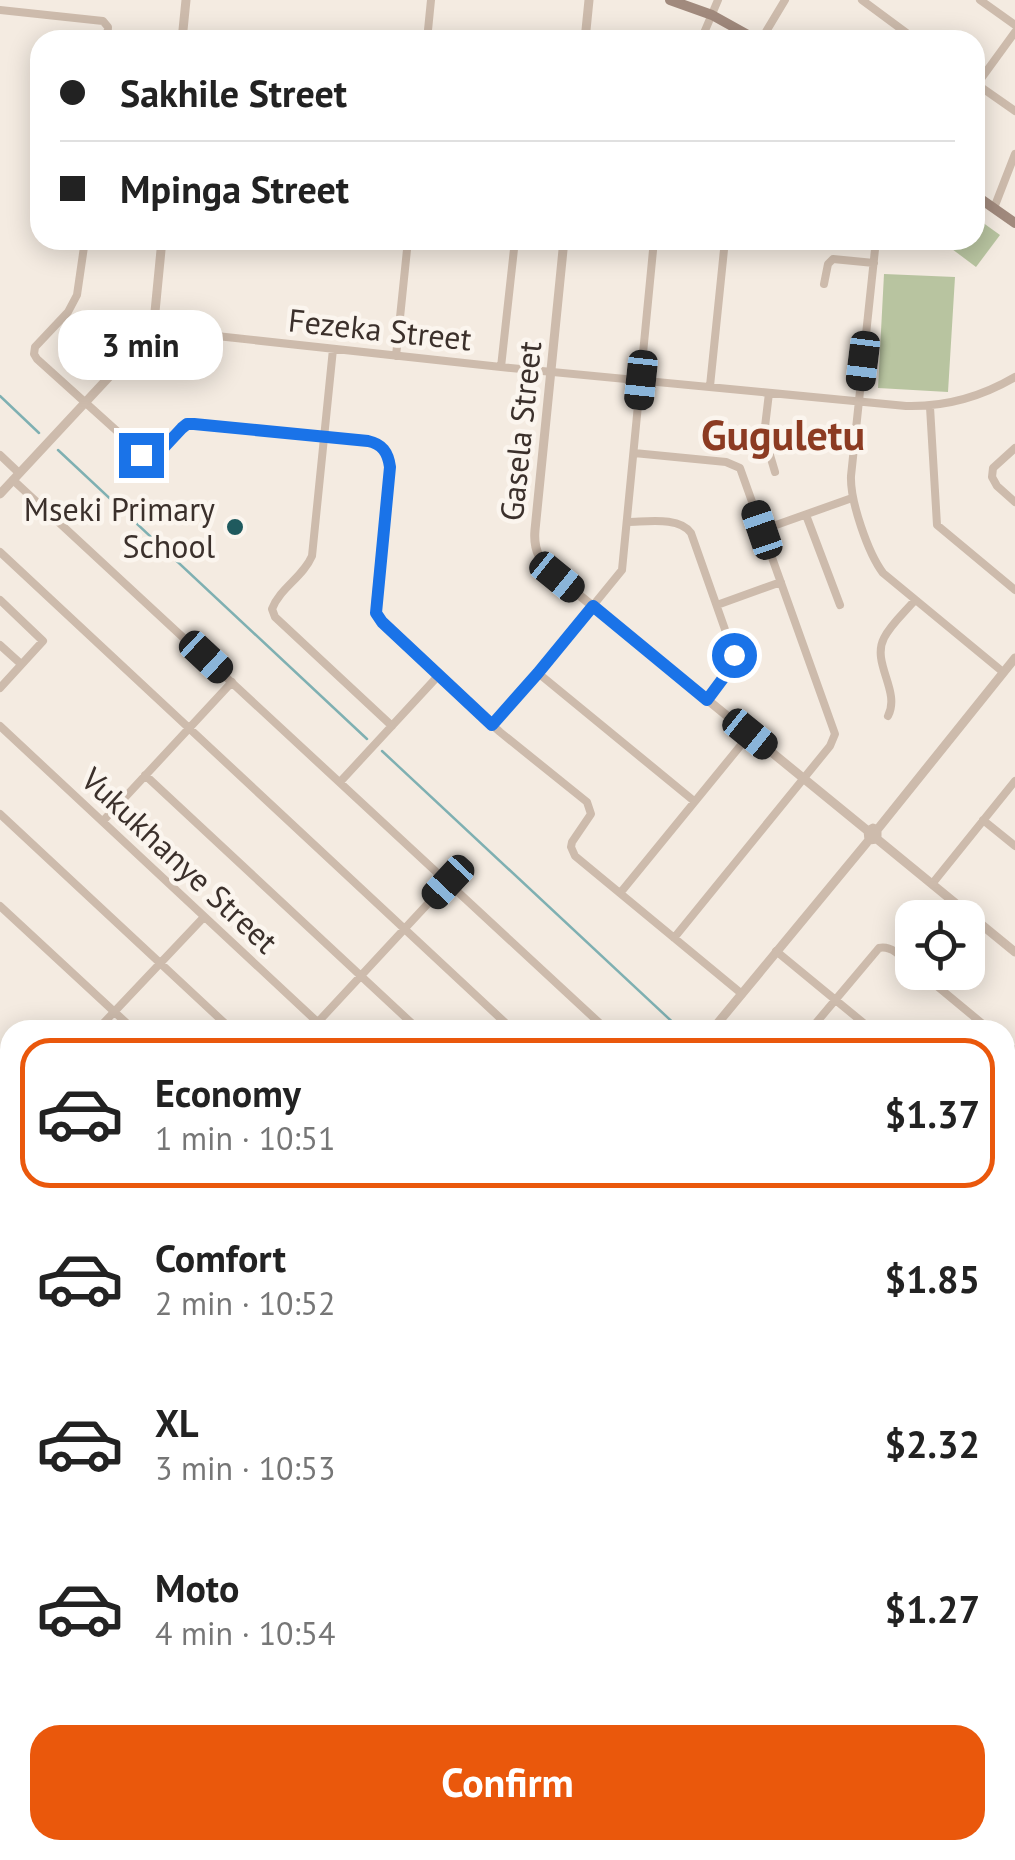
<!DOCTYPE html>
<html lang="en">
<head>
<meta charset="utf-8">
<style>
	body { margin:0; font-family:"PT Sans",sans-serif; background:#f6f6f6; color:#222; height:100vh; display:flex; flex-direction:column; font-size:38px; white-space:nowrap }
	* { box-sizing:border-box; margin:0 }
	p { font-size:32px; color:#767676 }
	.icon { flex:none; width:55px; height:55px; fill:none; stroke:currentColor; stroke-width:2; stroke-linecap:round; stroke-linejoin:round }
	.map { position:relative; flex:1; overflow:hidden }
	.panel { position:absolute; left:0px; top:1020px; width:1015px; height:840px; display:flex; flex-direction:column; background:#fff; border-radius:30px 30px 0 0; box-shadow:0 5px 25px #0003 }
	.panel>* { flex:none }
	.guide { position:absolute; left:30px; top:30px; width:955px; height:220px; border-radius:30px; box-shadow:0 5px 25px #0003; display:grid; align-content:center; height:220px; padding:0 30px; background:#fff }
	.buttons { position:absolute; left:895px; top:900px; display:grid; gap:20px }
	.buttons a { display:grid; place-items:center; width:90px; height:90px; border-radius:20px; background:#fff; box-shadow:0 5px 25px #0003; font-size:50px }
	.end { position:absolute; width:45px; height:45px; margin:-22px; border:12px solid #1a73e8; background:#fff; box-shadow:0 0 0 5px #fff }
	.from { border-radius:50% }
	.bubble { position:absolute; height:70px; border-radius:30px; background:#fff; box-shadow:0 5px 25px #0003; font-size:32px; font-weight:800; line-height:70px; text-align:center }
	.car { position:absolute; width:30px; height:60px; margin:-30px -15px; border-radius:12px; box-shadow:0 0 8px 2px #0007; background:linear-gradient(#222 24%,#8ab4d8 0 40%,#222 0 76%,#8ab4d8 0 86%,#222 0) }
	.guide b { display:flex; align-items:center; gap:35px; height:95px; font-size:38px }
	.guide b+b { border-top:2px solid #e0e0e0 }
	.guide i { width:25px; height:25px; background:#222 }
	ul { padding:18px 0 0; list-style:none }
	li { display:flex; align-items:center; gap:30px; height:150px; margin:0 20px 15px; padding:0 10px; border:5px solid transparent; border-radius:30px }
	li div { flex:1 }
	li b { display:block; font-size:38px }
	li em { font-style:normal; font-weight:800 }
	li.selected { border-color:#ea580c }
	li>.icon { width:90px; height:90px; stroke-width:1.5 }
	.cta { display:flex; gap:20px; margin-top:auto; padding:20px 30px }
	.cta a { flex:1; height:115px; border-radius:30px; background:#ea580c; color:#fff; font-size:40px; font-weight:800; line-height:115px; text-align:center }
	.map>svg:first-child { display:block }
	.green { fill:#b8c4a0 }
	.lines { fill:none; stroke-linecap:round; stroke-linejoin:round }
	.stream { stroke:#7fb0b2; stroke-width:2.5 }
	.minor { stroke:#cdbbac; stroke-width:8 }
	.tertiary { stroke:#cdbbac; stroke-width:9 }
	.secondary { stroke:#a18a7d; stroke-width:10 }
	.route { stroke:#1a73e8; stroke-width:12 }
	.poi-dot { fill:#1f5a5e; stroke:#fbf5ee; stroke-width:4 }
	.labels { text-anchor:middle; dominant-baseline:central; stroke-width:9; stroke-linejoin:round; paint-order:stroke }
	.street-label { font-size:32px; fill:#3b302b; stroke:#fbf5ee }
	.poi-label { font-size:32px; fill:#3b302b; stroke:#fbf5ee; text-anchor:end }
	.district-label { font-size:42px; font-weight:bold; fill:#8c3b22; stroke:#fbf5ee }
</style>
</head>
<body>
<div class="map">
<svg width="1015" height="1860" viewBox="0 0 1015 1860">
	<rect width="100%" height="100%" fill="#f4ebe1"/>
	<!-- green -->
	<path class="green" d="M975 217 1000 235 976 267 948 246 953 240H975Z
		M884 274 955 277 948 392 878 388Z
		M53 1850H491L483 1860H45Z"/>
	<g class="lines">
		<!-- stream -->
		<path class="stream" d="M0 396 39 433
			M58 450 367 739
			M382 751 681 1030
			M1005 1308 1015 1310"/>
		<!-- minor -->
		<path class="minor" d="M862 0 916 40
			M980 0 1015 25
			M0 10 103 21 108 27 107 40
			M427 40 431 0
			M701 40 718 0
			M761 40 785 0
			M975 83 1015 111
			M975 87 1015 32
			M994 208 1015 154
			M85 240 77 295 68 312 35 347 34 354 37 359 148 459C166 454 173 432 190 424L367 441 384 449 389 467 375 606 378 617 438 676 500 732 587 802 591 814 572 842 571 847 575 856 742 994
			M876 240 851 476C850 501 868 553 883 573L1003 672
			M824 284 828 264 833 259 874 263
			M152 329 501 367 906 406C946 407 981 397 1015 377
			M333 349 312 556C303 577 280 588 272 609L275 617 392 726
			M396 356 408 240
			M501 367 515 240
			M710 386 725 240
			M769 393 764 435 775 472
			M930 407 937 525 1015 590
			M1015 448 993 468 992 477 997 486 1015 502
			M634 453 726 462 740 468 835 734 830 746 674 938
			M0 455 19 473
			M13 480 607 1030
			M806 515 840 605
			M627 522C646 522 679 516 691 533L734 655 732 665 707 700
			M762 530 852 498
			M0 552 513 1030
			M0 600 43 641 0 688
			M717 605 781 582
			M0 645 21 664
			M538 673 694 801
			M888 716C901 691 871 663 884 638 891 624 905 612 915 600
			M492 725 538 673 622 570 654 240
			M0 726 326 1030
			M145 775 419 1030
			M340 782 438 676
			M0 814 232 1030
			M983 820 1015 846
			M103 821 232 682
			M932 884 1015 781
			M621 892 750 734
			M0 906 134 1030
			M776 951 872 1030
			M920 972 990 1030
			M318 1022 448 882
			M97 1030 204 917
			M810 1030 879 948C892 945 903 958 912 967
			M1005 1042 1015 1051
			M1005 1117 1015 1105
			M0 1164 10 1150
			M0 1240 10 1226
			M0 1351 10 1338
			M1005 1395 1015 1407
			M0 1422 10 1410
			M1005 1444 1015 1434
			M0 1500 10 1488
			M1005 1501 1015 1506
			M0 1536 10 1544
			M1005 1560 1015 1548
			M0 1619 10 1604
			M0 1684 10 1692
			M1005 1705 1015 1704
			M1005 1753 1015 1758
			M0 1766 10 1774
			M0 1847 16 1860
			M751 1850 777 1860
			M880 1850 888 1860
			M671 1853H681L694 1850
			M576 1860 580 1850
			M811 1860 829 1850
			M854 1860 857 1850
			M910 1860 913 1850"/>
		<!-- tertiary -->
		<path class="tertiary" d="M182 40 186 0
			M585 40 589 0
			M564 240 535 530C533 552 541 563 557 577L868 831
			M0 494 149 334 154 322 162 240
			M877 830 1015 658
			M877 839 1015 952
			M712 1030 869 840 877 839V830L873 828 868 831 869 840
			M31 1860 39 1850"/>
		<!-- secondary -->
		<path class="secondary" d="M670 0 712 15 757 40
			M975 195 1015 223
			M1005 1253 1015 1241
			M507 1860 515 1850"/>
	</g>
	<g class="lines">
		<!-- route -->
		<path class="route" d="M141 455 148 459 154 458 182 428 187 424H194L368 441C382 444 388 452 390 467L376 613 382 622 492 725 538 673 593 606 707 700 730 669 734 655"/>
	</g>
	<!-- markers -->
	<circle class="poi-dot" cx="235" cy="527" r="10"/>
	<g class="labels">
		<!-- street labels -->
		<g class="street-label">
			<text transform="translate(380 329) rotate(6)">Fezeka Street</text>
			<text transform="translate(520 431) rotate(-84)">Gasela Street</text>
			<text transform="translate(180 860) rotate(43)">Vukukhanye Street</text>
		</g>
		<!-- poi labels -->
		<g class="poi-label">
			<text x="215" y="509">Mseki Primary<tspan x="215" dy="37">School</tspan></text>
		</g>
		<!-- district labels -->
		<g class="district-label">
			<text x="783" y="434">Guguletu</text>
		</g>
	</g>
</svg>
<div class="buttons">
<a><svg class="icon" aria-label="locate" viewBox="0 0 24 24"><circle cx="12" cy="12" r="6"/><path d="M12 2v4M12 18v4M2 12h4M18 12h4"/></svg></a>
</div>
<i class="end from" style="left:734px;top:655px"></i>
<i class="end" style="left:141px;top:455px"></i>
<div class="bubble" style="left:58px;top:310px;width:165px">3 min</div>
<i class="car" style="left:863px;top:361px;rotate:187deg"></i>
<i class="car" style="left:641px;top:380px;rotate:186deg"></i>
<i class="car" style="left:762px;top:530px;rotate:341deg"></i>
<i class="car" style="left:557px;top:577px;rotate:129deg"></i>
<i class="car" style="left:206px;top:657px;rotate:133deg"></i>
<i class="car" style="left:750px;top:734px;rotate:129deg"></i>
<i class="car" style="left:448px;top:882px;rotate:223deg"></i>
<div class="guide">
<b><i class="from"></i>Sakhile Street</b>
<b><i></i>Mpinga Street</b>
</div>
<section class="panel">
<ul>
<li class="selected"><svg class="icon" aria-label="car" viewBox="0 0 24 24"><path d="M5 17H2v-5l4-1 3-4h7l3 4 3 1v5h-3M9 17h6M6 11h13"/><circle cx="7" cy="17" r="2"/><circle cx="17" cy="17" r="2"/></svg><div><b>Economy</b><p>1 min · 10:51</p></div><em>$1.37</em></li>
<li><svg class="icon" aria-label="car" viewBox="0 0 24 24"><path d="M5 17H2v-5l4-1 3-4h7l3 4 3 1v5h-3M9 17h6M6 11h13"/><circle cx="7" cy="17" r="2"/><circle cx="17" cy="17" r="2"/></svg><div><b>Comfort</b><p>2 min · 10:52</p></div><em>$1.85</em></li>
<li><svg class="icon" aria-label="car" viewBox="0 0 24 24"><path d="M5 17H2v-5l4-1 3-4h7l3 4 3 1v5h-3M9 17h6M6 11h13"/><circle cx="7" cy="17" r="2"/><circle cx="17" cy="17" r="2"/></svg><div><b>XL</b><p>3 min · 10:53</p></div><em>$2.32</em></li>
<li><svg class="icon" aria-label="car" viewBox="0 0 24 24"><path d="M5 17H2v-5l4-1 3-4h7l3 4 3 1v5h-3M9 17h6M6 11h13"/><circle cx="7" cy="17" r="2"/><circle cx="17" cy="17" r="2"/></svg><div><b>Moto</b><p>4 min · 10:54</p></div><em>$1.27</em></li>
</ul>
<div class="cta"><a>Confirm</a></div>
</section>
</div>
</body>
</html>
